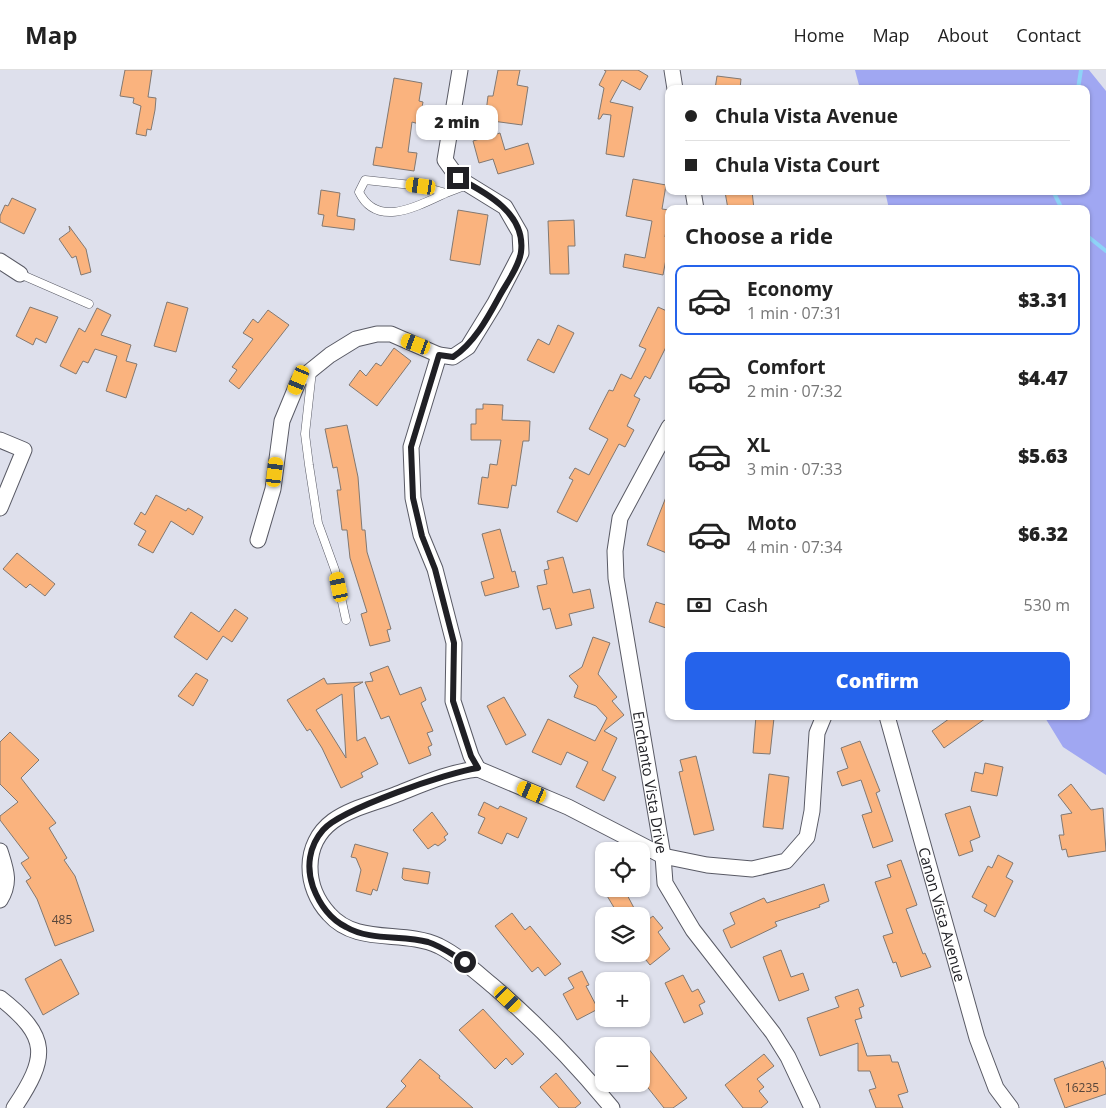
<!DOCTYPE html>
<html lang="en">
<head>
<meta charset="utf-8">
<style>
	body { margin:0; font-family:"Open Sans",sans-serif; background:#f2f2f2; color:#222; height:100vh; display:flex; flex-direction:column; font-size:19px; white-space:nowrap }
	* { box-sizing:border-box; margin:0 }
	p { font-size:16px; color:#767676 }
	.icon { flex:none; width:28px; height:28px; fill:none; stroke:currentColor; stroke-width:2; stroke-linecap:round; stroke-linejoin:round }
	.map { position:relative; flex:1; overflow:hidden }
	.drawer { position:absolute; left:665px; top:135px; width:425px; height:515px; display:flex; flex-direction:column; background:#fff; border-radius:10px; box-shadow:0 1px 4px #0004 }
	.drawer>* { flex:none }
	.banner { position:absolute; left:665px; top:15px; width:425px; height:110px; border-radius:10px; box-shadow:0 1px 4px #0004; display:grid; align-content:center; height:110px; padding:0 20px; background:#fff }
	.controls { position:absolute; left:595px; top:772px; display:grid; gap:10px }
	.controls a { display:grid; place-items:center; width:55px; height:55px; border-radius:10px; background:#fff; box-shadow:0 1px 4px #0004; font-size:25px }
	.end { position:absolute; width:22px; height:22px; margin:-11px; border:6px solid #202025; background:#fff; box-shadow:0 0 0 2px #fff }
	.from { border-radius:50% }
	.bubble { position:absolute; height:35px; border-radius:10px; background:#fff; box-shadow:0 1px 4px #0004; font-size:16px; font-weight:800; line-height:35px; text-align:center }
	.car { position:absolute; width:15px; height:30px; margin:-15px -8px; border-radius:6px; box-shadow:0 0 4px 1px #0007; background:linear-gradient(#f5c518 24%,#345 0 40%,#f5c518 0 76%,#345 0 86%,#f5c518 0) }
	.banner b { display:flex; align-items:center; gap:18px; height:48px; font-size:19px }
	.banner b+b { border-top:1px solid #e0e0e0 }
	.banner i { width:12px; height:12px; background:#222 }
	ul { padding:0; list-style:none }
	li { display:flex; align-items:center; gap:15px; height:70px; margin:0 10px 8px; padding:0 10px; border:2px solid transparent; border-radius:10px }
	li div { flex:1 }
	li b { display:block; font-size:19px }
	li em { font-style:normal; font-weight:800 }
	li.current { border-color:#2563eb }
	li>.icon { width:45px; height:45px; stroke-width:1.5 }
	h2 { padding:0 20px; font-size:22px; line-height:60px }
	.pay { display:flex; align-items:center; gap:12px; height:55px; padding:0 20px; font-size:19px }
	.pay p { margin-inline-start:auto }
	.primary-button { display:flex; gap:10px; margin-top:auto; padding:10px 20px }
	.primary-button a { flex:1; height:58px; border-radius:10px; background:#2563eb; color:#fff; font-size:20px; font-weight:800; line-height:58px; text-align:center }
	header { display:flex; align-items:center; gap:30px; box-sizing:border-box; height:70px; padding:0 25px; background:#fff; border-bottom:1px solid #e0e0e0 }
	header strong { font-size:24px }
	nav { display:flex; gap:28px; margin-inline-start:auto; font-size:18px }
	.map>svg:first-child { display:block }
	.forest { fill:#a0a7f2 }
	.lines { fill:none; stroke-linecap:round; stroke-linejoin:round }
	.stream { stroke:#8ed3f7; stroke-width:4 }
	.building { fill:#fab37e; stroke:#827871; fill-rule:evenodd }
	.lane-casing { stroke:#595a65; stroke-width:9 }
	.street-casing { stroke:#595a65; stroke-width:17 }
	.lane { stroke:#fff; stroke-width:8 }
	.street { stroke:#fff; stroke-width:15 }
	.route { stroke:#202025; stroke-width:6 }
	.labels { text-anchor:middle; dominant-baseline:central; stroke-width:4; stroke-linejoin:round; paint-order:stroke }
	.number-label { font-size:12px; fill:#56453b }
	.street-label { font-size:15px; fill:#202025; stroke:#fff }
</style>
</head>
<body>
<header>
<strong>Map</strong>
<nav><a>Home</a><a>Map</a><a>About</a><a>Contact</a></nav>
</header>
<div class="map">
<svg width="1106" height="1038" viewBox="0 0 1106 1038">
	<rect width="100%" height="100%" fill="#dee0ec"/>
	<!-- forest -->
	<path class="forest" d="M855 0H1089L1106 21V705L1063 677 1044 646H1086V139H889L885 121H1086V19H860Z"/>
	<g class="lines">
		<!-- stream -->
		<path class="stream" d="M1078 19 1081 0
			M1053 121 1062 139
			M1086 165 1106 181"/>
	</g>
	<!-- building -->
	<path class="building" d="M125 0H152L148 27 156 28 155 40 151 60 147 59 146 66 136 64 141 36 133 33 134 28 120 26Z
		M498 0H520L517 15 528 17 522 55 485 50 488 26H493Z
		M604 0H638L648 6 640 20 622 10 610 32 633 37 624 87 606 84 611 45 603 44 600 49H598L604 18 599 15 606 1Z
		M717 6 741 9 740 19H715Z
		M394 8 422 13 419 31 423 32 419 54 412 52 408 82 417 83 414 101 373 95 376 77 382 78Z
		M500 63 505 80 528 73 534 94 498 104 493 89 479 93 473 71Z
		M633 109 666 115 662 139 669 140 665 167H669V184H667L663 205 623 197 625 184 645 188 652 151 626 146Z
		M321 120 340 123 337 146 355 149 354 160 322 156 324 145 318 144Z
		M752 121 754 139H728L725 122Z
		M12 128 36 139 24 164 0 152V146L5 135 8 136Z
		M458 140 488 145 480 195 450 190Z
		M574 150 575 176H568L569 204H550L548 151Z
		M69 156 86 179 91 202 81 205 76 186 72 188 59 169 70 161Z
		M167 232 188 238 176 282 154 276Z
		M30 237 58 247 46 273 36 268 33 275 16 266Z
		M658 237 669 242V271L650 309 645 306 634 326 640 329 627 356 634 360 625 377 619 374 577 452 557 442 573 410 569 408 575 398 589 405 608 369 589 359 609 320 613 321 621 304 631 309 646 279 639 276Z
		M97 238 111 245 101 265 131 275 126 291 137 294 126 328 106 321 117 286 95 279 88 293 83 291 76 304 60 296 79 258 85 262Z
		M268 240 289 255 239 319 229 311 237 300 232 297 253 269 243 263 253 249 258 253Z
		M558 255 574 263 554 303 527 290 538 269 549 275Z
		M394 278 411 291 377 336 349 315 360 300 366 306 376 293 381 296Z
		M483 334 503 335 502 350 530 351 529 371H523L516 416 512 415 508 438 478 434 482 407 488 408 490 394 497 395 501 370H471V354H476V339H483Z
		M347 355 358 407 362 460H365L367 482 391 559 387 560 390 571 370 576 361 544 367 542 350 488 347 460H342L337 420H341L337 397 333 398 325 359Z
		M668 422H669V484L647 475Z
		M156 425 186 441 188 438 203 447 193 465 171 451 153 483 138 475 146 461 134 454 141 442 145 445Z
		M500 459 512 502 515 501 519 517 485 526 481 512 494 508 482 464Z
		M17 483 55 514 45 526 30 514 26 518 3 499Z
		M563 487 573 523 590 519 594 538 569 544 572 555 556 559 550 538 543 540 537 516 547 514 544 500 549 499 547 491Z
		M656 532 669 536V559L649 552Z
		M235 539 248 548 232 572 223 566 207 590 174 567 191 542 219 562Z
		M593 567 610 573 598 604 617 627 612 631 624 645 604 661 617 668 602 700 616 707 604 731 576 717 588 692 567 682 561 695 532 682 548 649 595 671 607 648 596 636 574 627 578 616 569 606 582 597Z
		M388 596 400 625 421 617 426 630 421 633 433 661 427 663 432 675 428 677 431 685 409 694 389 646 381 649 365 612 373 611 370 603Z
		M196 603 208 610 193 636 178 626Z
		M324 608 327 614 363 612 354 617 357 671 365 667 378 694 361 703 363 707 341 718 322 678 310 659 307 661 287 630ZM342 624 346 688 316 640Z
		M504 627 526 665 506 675 487 636Z
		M756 646 774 648 770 684 753 683Z
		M953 646H989L944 678 932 661Z
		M10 662 39 690 21 708 56 753 49 758 67 788 64 790 75 806 94 861 55 876 37 829 26 811 31 808 21 793 29 788 0 750V746L18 732 0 714V672Z
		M860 671 880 721 876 723 893 771 873 778 862 745 872 742 861 710 842 716 837 702 848 698 841 678Z
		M696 686 714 760 694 765 679 702 683 701 680 690Z
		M985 693 1003 697 997 726 971 721 975 702 983 704Z
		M769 704 789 707 783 759 763 757Z
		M1071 714 1091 740 1103 738 1106 781 1068 787 1066 779 1062 780 1059 765H1064L1061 745 1072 743 1058 725Z
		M484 732 498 739 500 736 527 748 518 768 507 763 502 774 478 763 485 748 478 745Z
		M970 736 980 767 970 771 973 781 959 786 945 744Z
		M432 742 448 764 444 767 446 770 438 776 435 774 428 779 413 760Z
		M355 774 388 783 377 821 373 819 371 825 356 821 361 800 356 788 351 787Z
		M998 785 1013 793 1006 807 1013 811 995 847 984 841 987 835 972 827 988 796 992 798Z
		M901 790 917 835 906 839 923 884 925 883 931 897 901 907 896 892 893 893 883 866 893 863 875 812 891 807 887 795Z
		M403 798 430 802 428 814 404 810 402 808Z
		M824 814 829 831 819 835 820 837 775 852 777 856 731 878 723 860 735 854 730 843 764 828 767 833Z
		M603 819H624L634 838 619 846Z
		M512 843 525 860 530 856 561 894 545 906 538 897 532 902 495 856Z
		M653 846 663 858 658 862 670 879 650 895 642 885 646 882 641 876V855Z
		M781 880 791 907 803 903 809 920 779 931 763 887Z
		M61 889 79 924 43 945 25 909Z
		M582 901 589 915 586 916 598 939 577 950 563 924 574 918 568 908Z
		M683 905 692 922 698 919 705 932 699 935 703 944 684 953 665 913Z
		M858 919 864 936 859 938 862 948 855 950 867 986 890 985 892 992H898L908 1022 898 1025 903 1038H876L869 1020 876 1018 870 1001H858V973L820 986 807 948 839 937 835 927Z
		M483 939 524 984 512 995 506 988 495 999 459 960Z
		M641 969 687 1028 673 1038H664L641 1009Z
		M764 984 774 996 757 1009 764 1017 759 1021 768 1032 761 1038H743L725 1015Z
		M420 989 440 1006 439 1008 473 1038H386L406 1016 401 1011Z
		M1103 991 1106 1000V1024L1065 1038 1054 1009Z
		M556 1003 581 1033 575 1038H559L540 1017Z"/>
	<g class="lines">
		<!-- lane casing -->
		<g class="lane-casing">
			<path id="lane" d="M446 123C418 136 377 159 359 122L365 110 421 116 446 123 467 115
				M20 204 89 234
				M312 301 305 364 309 395 318 453 335 500 346 550"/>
		</g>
		<!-- street casing -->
		<g class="street-casing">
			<g id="street">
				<path d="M672 0 675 19"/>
				<path d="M693 121 696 139"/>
				<path d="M0 191 20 204"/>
				<path d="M439 285 411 377 413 428 421 465 435 499 454 573 453 631 471 686 478 699C449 702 423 714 395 725 375 733 351 738 333 751 302 774 304 817 329 844 357 876 403 859 439 876 459 886 476 902 493 916 536 953 576 994 612 1038"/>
				<path id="s1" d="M669 357 620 448 615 481 616 508 663 786 665 813 693 860 773 963 788 987 812 1038"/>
				<path d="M0 370 24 380 0 438"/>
				<path d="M258 470 273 419 282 351 299 310 330 285 356 269 377 264H391L439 285 453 287 468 277 495 233 521 183 520 163 505 137 458 108 445 90 460 0"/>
				<path id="s2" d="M887 646 977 968 996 1018 1011 1038"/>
				<path d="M478 699 568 737 663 786 707 795 752 799 786 791 807 767 812 741 817 663 824 646"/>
				<path d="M0 781C6 800 11 812 0 830"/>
				<path d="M0 928C50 967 48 987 14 1038"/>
			</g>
		</g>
		<!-- lane -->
		<use href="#lane" class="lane"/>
		<!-- street -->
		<use href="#street" class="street"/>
	</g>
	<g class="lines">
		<!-- route -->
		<path class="route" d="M458 108C487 123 526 144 521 182 519 197 506 214 499 227 487 249 474 273 453 287L439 285 411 377 413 428 422 466 435 499 454 573 453 631 471 686 478 698C449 702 341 739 323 760 309 776 306 797 313 817 319 833 330 849 346 857 370 871 402 865 428 872 441 876 453 885 465 892"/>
	</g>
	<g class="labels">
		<!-- number labels -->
		<g class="number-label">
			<text x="62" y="849">485</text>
			<text x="1082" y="1017">16235</text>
		</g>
		<!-- street labels -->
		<g class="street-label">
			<text stroke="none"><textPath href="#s1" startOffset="371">Enchanto Vista Drive</textPath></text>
			<text stroke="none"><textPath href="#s2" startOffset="206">Canon Vista Avenue</textPath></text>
		</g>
	</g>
</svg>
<div class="controls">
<a><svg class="icon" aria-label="locate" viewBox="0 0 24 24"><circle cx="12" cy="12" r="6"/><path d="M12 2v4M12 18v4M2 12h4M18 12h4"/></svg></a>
<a><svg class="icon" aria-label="layers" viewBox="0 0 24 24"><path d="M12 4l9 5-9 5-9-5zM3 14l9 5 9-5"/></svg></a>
<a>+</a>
<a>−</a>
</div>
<i class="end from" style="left:465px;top:892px"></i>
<i class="end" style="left:458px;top:108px"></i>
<div class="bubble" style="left:416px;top:35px;width:82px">2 min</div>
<i class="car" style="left:421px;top:116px;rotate:278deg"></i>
<i class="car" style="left:416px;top:274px;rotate:290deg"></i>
<i class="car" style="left:299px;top:310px;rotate:203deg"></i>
<i class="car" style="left:275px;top:402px;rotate:7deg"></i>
<i class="car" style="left:339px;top:517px;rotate:348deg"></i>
<i class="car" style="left:532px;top:722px;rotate:293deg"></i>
<i class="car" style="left:508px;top:929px;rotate:134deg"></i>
<div class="banner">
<b><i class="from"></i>Chula Vista Avenue</b>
<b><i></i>Chula Vista Court</b>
</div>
<section class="drawer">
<h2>Choose a ride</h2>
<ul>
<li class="current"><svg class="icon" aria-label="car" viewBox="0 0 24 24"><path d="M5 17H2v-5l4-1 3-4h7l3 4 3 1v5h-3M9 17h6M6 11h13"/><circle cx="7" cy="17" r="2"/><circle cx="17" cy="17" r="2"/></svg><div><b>Economy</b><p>1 min · 07:31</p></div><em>$3.31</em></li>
<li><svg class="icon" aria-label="car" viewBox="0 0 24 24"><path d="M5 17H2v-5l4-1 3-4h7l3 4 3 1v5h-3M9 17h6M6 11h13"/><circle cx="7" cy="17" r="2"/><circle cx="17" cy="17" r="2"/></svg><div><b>Comfort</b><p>2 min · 07:32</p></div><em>$4.47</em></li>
<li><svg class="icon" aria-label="car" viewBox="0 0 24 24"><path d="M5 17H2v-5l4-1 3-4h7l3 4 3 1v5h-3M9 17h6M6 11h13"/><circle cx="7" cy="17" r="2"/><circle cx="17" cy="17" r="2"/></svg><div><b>XL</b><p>3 min · 07:33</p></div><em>$5.63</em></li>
<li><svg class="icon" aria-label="car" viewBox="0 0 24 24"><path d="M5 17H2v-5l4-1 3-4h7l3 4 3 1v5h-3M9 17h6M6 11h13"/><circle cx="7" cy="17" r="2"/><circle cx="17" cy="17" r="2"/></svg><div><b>Moto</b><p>4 min · 07:34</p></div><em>$6.32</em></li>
</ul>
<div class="pay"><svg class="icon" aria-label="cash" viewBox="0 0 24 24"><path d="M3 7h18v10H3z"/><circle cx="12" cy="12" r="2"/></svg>Cash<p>530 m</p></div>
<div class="primary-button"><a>Confirm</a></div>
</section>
</div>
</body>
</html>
